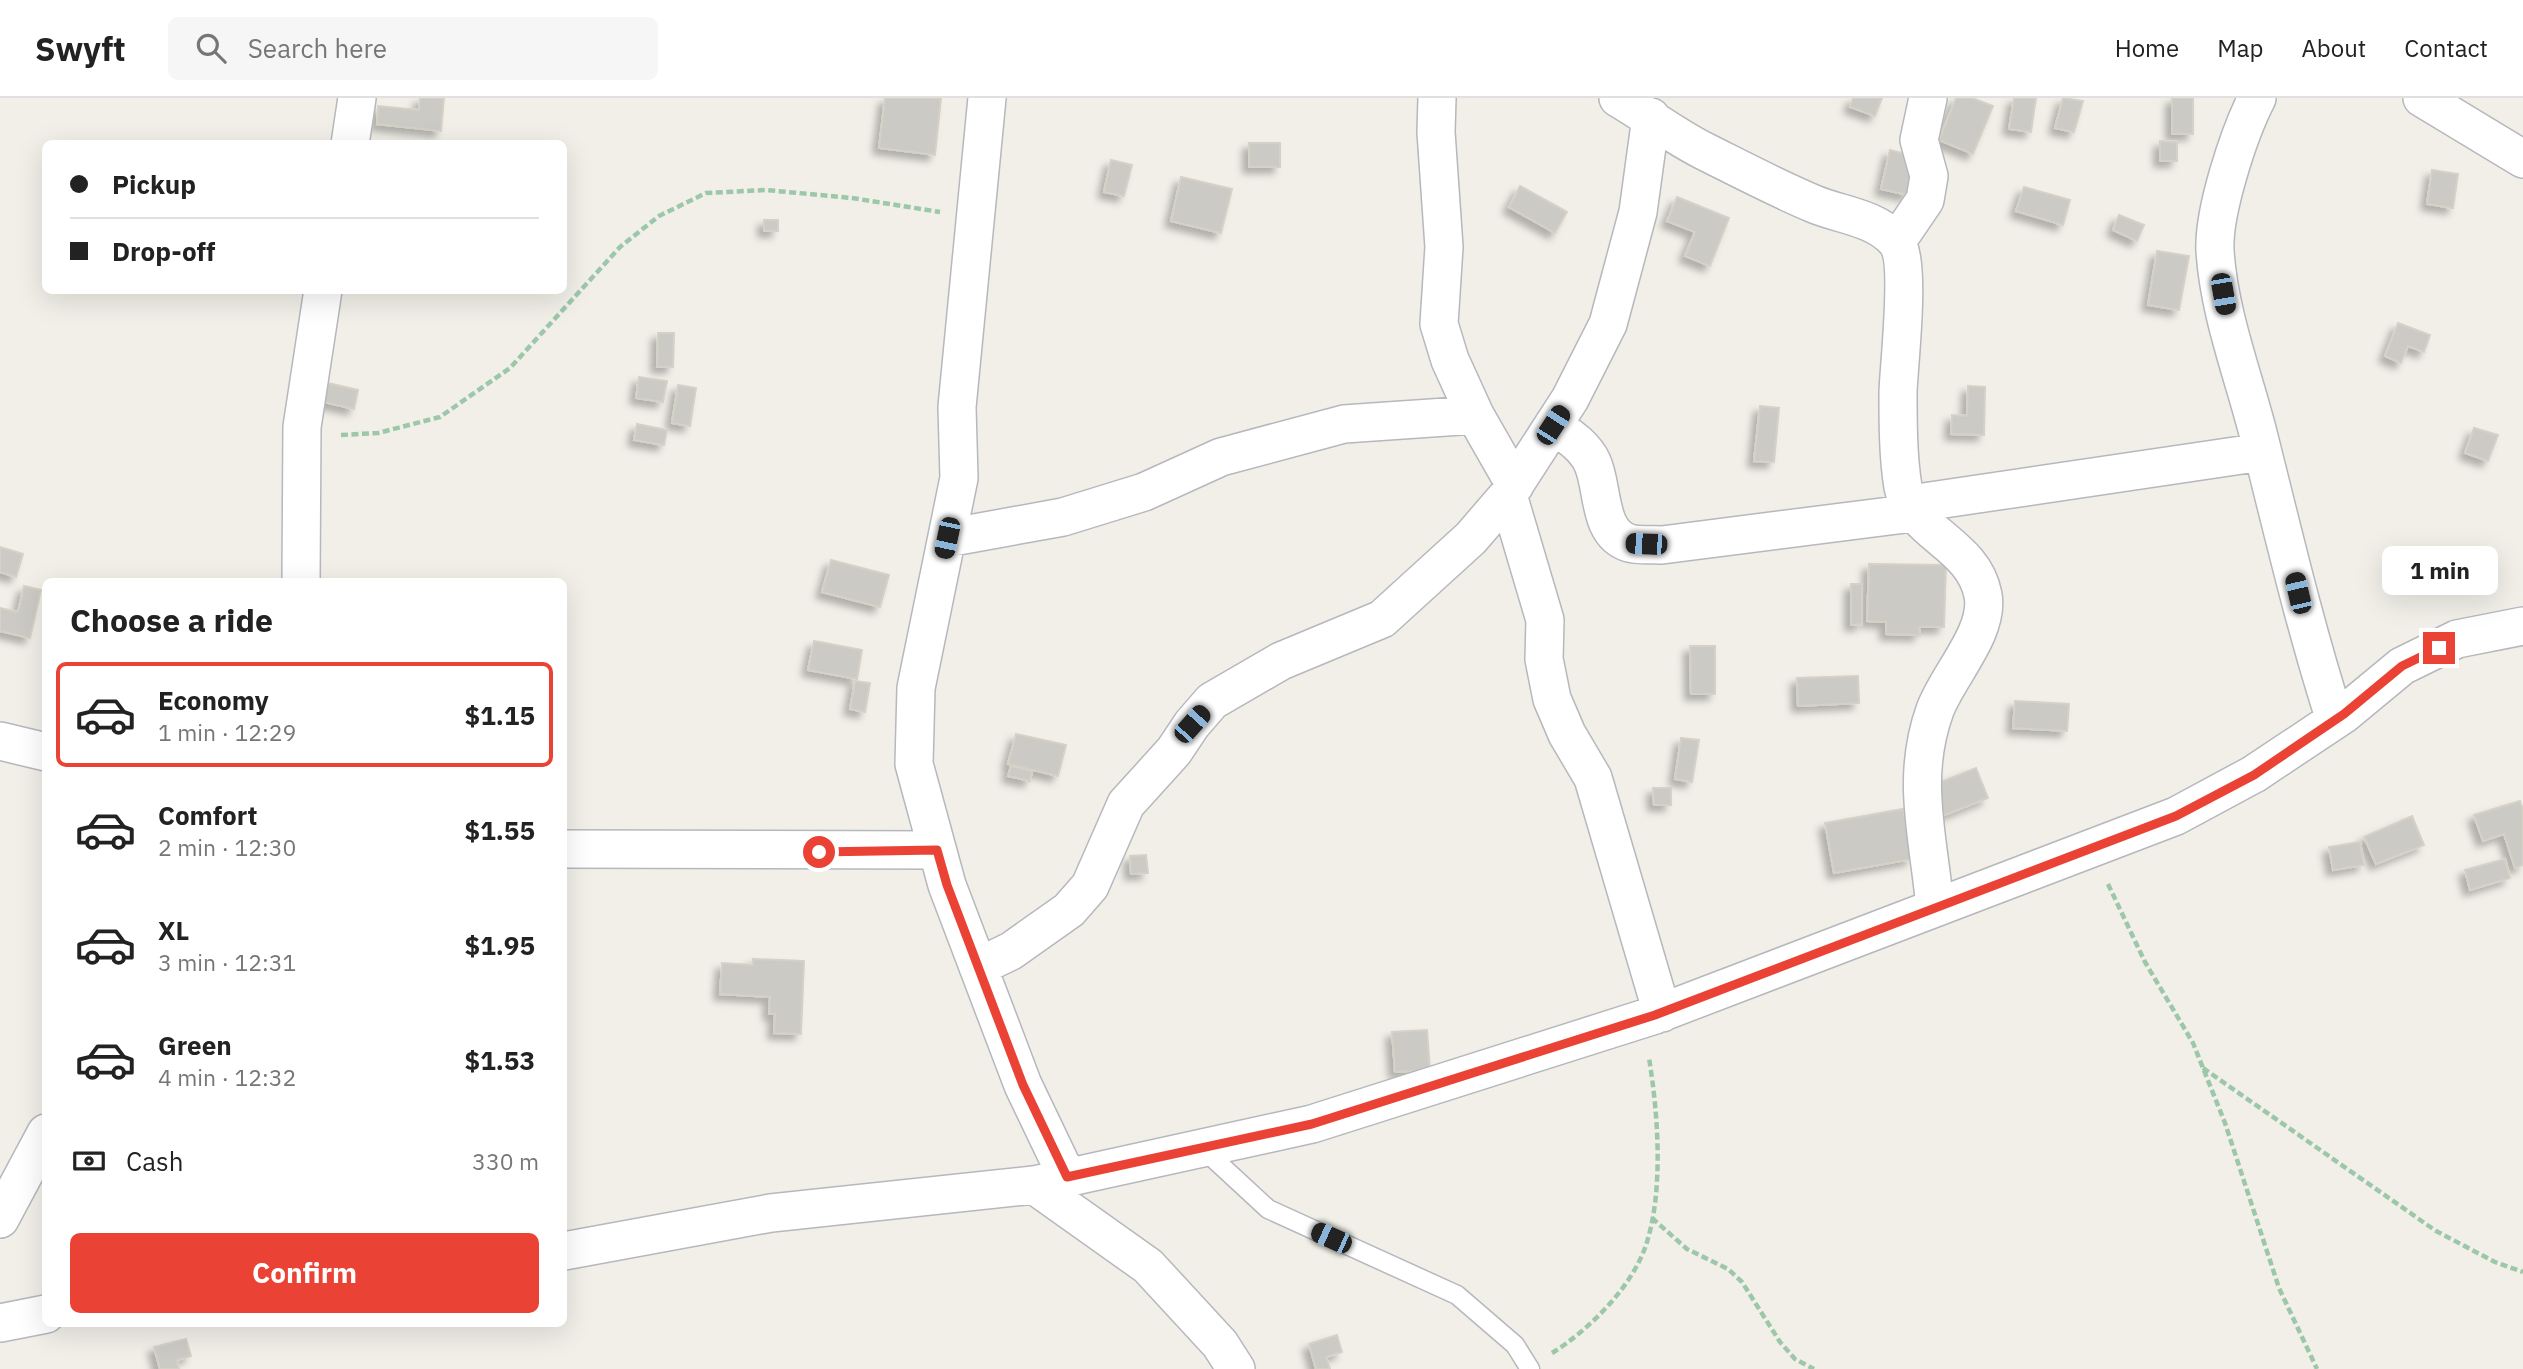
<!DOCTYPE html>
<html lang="en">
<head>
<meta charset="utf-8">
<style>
	body { margin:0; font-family:"IBM Plex Sans",sans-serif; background:#f6f6f6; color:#222; height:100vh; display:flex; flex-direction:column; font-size:26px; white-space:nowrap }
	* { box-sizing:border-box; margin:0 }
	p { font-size:23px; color:#767676 }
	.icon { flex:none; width:38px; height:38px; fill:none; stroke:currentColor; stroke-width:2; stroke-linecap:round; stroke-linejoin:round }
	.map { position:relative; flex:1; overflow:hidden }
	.side { position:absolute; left:42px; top:480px; width:525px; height:749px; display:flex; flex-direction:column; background:#fff; border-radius:10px; box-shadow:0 7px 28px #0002 }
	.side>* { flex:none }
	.top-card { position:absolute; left:42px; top:42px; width:525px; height:154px; border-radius:10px; box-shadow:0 7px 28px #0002; display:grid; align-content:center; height:154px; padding:0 28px; background:#fff }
	.end { position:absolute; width:32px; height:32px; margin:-16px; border:9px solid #ea4335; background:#fff; box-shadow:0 0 0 4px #fff }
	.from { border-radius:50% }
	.bubble { position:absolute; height:49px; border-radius:10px; background:#fff; box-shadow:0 7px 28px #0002; font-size:23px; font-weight:700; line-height:49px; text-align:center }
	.car { position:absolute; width:21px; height:42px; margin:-21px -10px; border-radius:9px; box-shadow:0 0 5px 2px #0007; background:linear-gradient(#222 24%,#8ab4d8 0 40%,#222 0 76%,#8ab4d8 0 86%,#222 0) }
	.top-card b { display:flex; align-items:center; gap:24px; height:66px; font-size:26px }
	.top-card b+b { border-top:2px solid #e0e0e0 }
	.top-card i { width:18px; height:18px; background:#222 }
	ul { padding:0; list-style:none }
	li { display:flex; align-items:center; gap:21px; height:105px; margin:0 14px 10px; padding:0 14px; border:4px solid transparent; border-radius:10px }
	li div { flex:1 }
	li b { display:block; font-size:26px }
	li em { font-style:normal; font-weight:700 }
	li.current { border-color:#ea4335 }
	li>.icon { width:63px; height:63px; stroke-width:1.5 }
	h2 { padding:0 28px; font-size:32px; line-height:84px }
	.pay { display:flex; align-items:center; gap:18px; height:77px; padding:0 28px; font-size:26px }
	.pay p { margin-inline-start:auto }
	.cta { display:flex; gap:14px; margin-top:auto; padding:14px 28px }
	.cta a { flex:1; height:80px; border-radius:10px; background:#ea4335; color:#fff; font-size:28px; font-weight:700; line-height:80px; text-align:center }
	header { display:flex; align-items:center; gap:42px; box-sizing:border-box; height:98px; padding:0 35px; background:#fff; border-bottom:2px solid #e0e0e0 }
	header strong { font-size:33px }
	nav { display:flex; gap:38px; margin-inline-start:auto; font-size:24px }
	.search { width:490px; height:63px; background:#f6f6f6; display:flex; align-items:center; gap:18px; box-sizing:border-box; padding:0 24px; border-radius:10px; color:#767676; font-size:26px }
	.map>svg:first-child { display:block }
	.building { fill:#cccac5; stroke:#d6d1c6; stroke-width:2; filter:url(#shadow) }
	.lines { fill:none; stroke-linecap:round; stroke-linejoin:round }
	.service-casing { stroke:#b5b8bc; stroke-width:21 }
	.minor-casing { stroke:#b5b8bc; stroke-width:40 }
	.path { stroke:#9cc7a9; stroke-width:4.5; stroke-dasharray:7 3.5; stroke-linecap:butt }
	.service { stroke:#fff; stroke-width:18 }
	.minor { stroke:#fff; stroke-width:37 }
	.route { stroke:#ea4335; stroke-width:9 }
</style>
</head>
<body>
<header>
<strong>Swyft</strong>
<div class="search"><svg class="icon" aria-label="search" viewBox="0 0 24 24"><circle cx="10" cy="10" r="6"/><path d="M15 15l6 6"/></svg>Search here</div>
<nav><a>Home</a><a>Map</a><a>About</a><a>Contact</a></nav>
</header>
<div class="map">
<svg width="2523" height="1271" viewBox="0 0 2523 1271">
	<defs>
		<filter id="shadow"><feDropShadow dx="-6" dy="6" stdDeviation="3.5" flood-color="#0004"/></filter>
	</defs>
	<rect width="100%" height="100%" fill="#f1efe8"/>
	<!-- building -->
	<path class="building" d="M420 0H444L441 33 377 26 378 8 419 12Z
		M885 0H941L935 57 879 50Z
		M1853 0H1882L1875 18 1850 9Z
		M1956 0H1972L1993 8 1973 56 1939 42Z
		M2014 0H2036L2031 34 2009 31Z
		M2063 0 2083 3 2074 34 2055 30Z
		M2172 0H2193V36H2172Z
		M2160 43 2177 44V63H2160Z
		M1249 45H1280V69H1249Z
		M1890 52 1917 59 1908 97 1881 91Z
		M1111 62 1132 67 1124 98 1104 94Z
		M2432 72 2458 76 2453 110 2427 106Z
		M1181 79 1232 91 1221 135 1171 123Z
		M1520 88 1567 114 1555 135 1509 109Z
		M2024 89 2070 102 2063 127 2016 113Z
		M1677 99 1729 120 1710 168 1685 158 1695 134 1667 123Z
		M2119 117 2144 127 2137 143 2113 132Z
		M764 122H778V133H764Z
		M2157 153 2189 158 2179 212 2148 207Z
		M2398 225 2430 237 2424 254 2408 248 2401 265 2385 258Z
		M658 235H674L673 269H657Z
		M639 279 667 283 663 304 636 300Z
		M328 285 358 292 354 311 324 304Z
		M678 287 696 290 690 328 672 325Z
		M1968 288 1985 289 1984 337 1951 336 1952 317 1967 318Z
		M1760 308 1779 310 1774 364 1754 363Z
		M637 326 667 332 664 347 634 342Z
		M2474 330 2498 337 2488 363 2465 355Z
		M0 449 23 456 16 479 0 474Z
		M831 462 889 477 880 509 822 494Z
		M1869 466 1946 467 1944 529H1919L1920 537 1886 536V524L1867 523Z
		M1851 486H1862V526L1851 527Z
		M24 488 41 492 30 540 0 533V510L18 514Z
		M814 543 862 552 857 581 808 572Z
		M1690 548H1715V596H1691Z
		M1858 578 1859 605 1798 608 1797 580Z
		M855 583 870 585 865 614 850 611Z
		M2015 603 2069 606 2067 633 2013 630Z
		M1016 636 1066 647 1058 678 1008 666Z
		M1681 640 1699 642 1692 684 1675 681Z
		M1011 668 1032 673 1030 683 1008 678Z
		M1976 670 1988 700 1942 718 1930 688Z
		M1653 690H1671V707H1654Z
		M2520 703 2523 712V767L2515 770 2504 736 2483 743 2474 717Z
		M1903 711 1912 761 1834 775 1825 725Z
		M2412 718 2424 747 2376 766 2364 739Z
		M2360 744 2364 767 2333 772 2329 749Z
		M1146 757 1148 775 1131 776 1130 758Z
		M2505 761 2510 780 2470 792 2465 772Z
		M753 861 804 863 801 936 774 935 775 916H769L770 899 720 896 722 865 753 867Z
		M1427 932 1430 972 1395 974 1392 934Z
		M1337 1237 1342 1254 1326 1259 1330 1271H1316L1309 1246Z
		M186 1241 191 1258 177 1262 179 1271H160L154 1249Z"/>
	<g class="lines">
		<!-- service casing -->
		<g class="service-casing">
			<path id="service" d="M1202 1050 1268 1111 1457 1197 1515 1247 1530 1271"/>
		</g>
		<!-- minor casing -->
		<g class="minor-casing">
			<path id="minor" d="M987 0 957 309 959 380 916 590 914 666 947 787 1023 987 1067 1079
				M1437 0 1436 34 1444 149 1439 226 1450 262 1475 317 1515 387
				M1618 0C1647 17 1674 38 1704 53 1740 71 1776 90 1814 106 1840 117 1874 119 1895 142 1912 161 1899 264 1898 294 1898 324 1898 359 1903 389 1912 436 1973 445 1983 497 1990 534 1948 577 1935 612 1910 681 1929 740 1935 810
				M2257 0C2239 35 2213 114 2215 153 2219 216 2244 279 2259 339 2283 434 2305 529 2335 622
				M2422 0 2523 61
				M350 46 357 0
				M1897 143 1925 102 1929 78 1919 42 1928 0
				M1553 327C1567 337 1584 347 1592 364 1604 389 1597 435 1629 445 1639 448 1652 446 1662 447L1913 415
				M1508 397 1545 522 1544 561 1552 601 1567 636 1593 680 1662 915
				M1910 406 2262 354
				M947 440 1063 419 1144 394 1221 359 1344 326 1475 317
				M301 483 302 329 323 192
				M0 643 46 654
				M564 751 937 752
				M978 869 1011 853 1069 812 1090 788 1126 706 1174 653 1192 626 1212 603 1281 563 1382 521 1471 440 1508 397 1570 301 1608 226 1638 114 1651 19
				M1034 1087 1148 1168 1220 1246 1236 1271
				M0 1121 46 1035
				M564 1153 771 1115 1034 1087 1312 1026 1655 917 2176 718 2254 676 2344 616 2402 568 2457 541 2523 528
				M0 1225 46 1216"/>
		</g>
		<!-- path -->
		<path class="path" d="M341 337 378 335 440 319 510 270 620 149 659 118 706 95 766 92 852 100 940 114
			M2108 786 2145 864 2193 945 2225 1025 2279 1190 2317 1271
			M2203 970 2436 1133 2495 1164 2523 1174
			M1652 1120 1687 1151 1728 1171 1742 1184 1780 1244 1795 1261 1814 1271
			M1552 1255C1589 1232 1632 1189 1646 1147 1664 1093 1658 1015 1649 960"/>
		<!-- service -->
		<use href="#service" class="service"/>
		<!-- minor -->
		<use href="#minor" class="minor"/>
	</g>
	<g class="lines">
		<!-- route -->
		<path class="route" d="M819 754 937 752 947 787 1023 987 1067 1079 1312 1026 1655 917 2176 718 2254 677 2344 616 2402 568 2439 550"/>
	</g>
</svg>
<i class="end from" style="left:819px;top:754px"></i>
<i class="end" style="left:2439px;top:550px"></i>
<div class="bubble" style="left:2382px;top:448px;width:116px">1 min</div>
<i class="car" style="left:2223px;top:196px;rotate:170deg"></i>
<i class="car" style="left:1553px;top:327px;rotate:33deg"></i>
<i class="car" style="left:947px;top:440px;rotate:192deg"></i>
<i class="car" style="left:1646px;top:446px;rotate:272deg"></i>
<i class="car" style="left:2298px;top:495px;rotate:347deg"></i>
<i class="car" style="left:1192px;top:626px;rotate:42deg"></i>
<i class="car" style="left:1331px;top:1140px;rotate:294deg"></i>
<div class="top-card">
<b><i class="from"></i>Pickup</b>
<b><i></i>Drop-off</b>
</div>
<section class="side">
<h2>Choose a ride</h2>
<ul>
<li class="current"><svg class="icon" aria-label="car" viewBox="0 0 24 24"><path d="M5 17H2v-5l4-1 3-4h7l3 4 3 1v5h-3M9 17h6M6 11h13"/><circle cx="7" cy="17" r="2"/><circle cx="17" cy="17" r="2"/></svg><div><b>Economy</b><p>1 min · 12:29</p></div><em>$1.15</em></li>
<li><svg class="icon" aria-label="car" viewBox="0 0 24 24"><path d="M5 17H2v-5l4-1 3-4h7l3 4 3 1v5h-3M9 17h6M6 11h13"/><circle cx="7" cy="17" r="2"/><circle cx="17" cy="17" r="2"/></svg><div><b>Comfort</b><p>2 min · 12:30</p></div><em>$1.55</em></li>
<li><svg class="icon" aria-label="car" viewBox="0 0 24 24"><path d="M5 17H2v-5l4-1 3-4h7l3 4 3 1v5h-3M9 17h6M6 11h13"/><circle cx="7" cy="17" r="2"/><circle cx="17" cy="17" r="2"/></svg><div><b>XL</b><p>3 min · 12:31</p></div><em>$1.95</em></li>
<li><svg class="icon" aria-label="car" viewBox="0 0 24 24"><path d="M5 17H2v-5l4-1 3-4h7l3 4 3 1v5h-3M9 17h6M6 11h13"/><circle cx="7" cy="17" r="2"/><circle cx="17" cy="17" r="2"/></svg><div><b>Green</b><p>4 min · 12:32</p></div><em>$1.53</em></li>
</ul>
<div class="pay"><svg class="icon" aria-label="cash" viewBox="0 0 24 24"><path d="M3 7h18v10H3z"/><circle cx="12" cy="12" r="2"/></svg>Cash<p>330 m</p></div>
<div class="cta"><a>Confirm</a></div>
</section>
</div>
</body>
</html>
